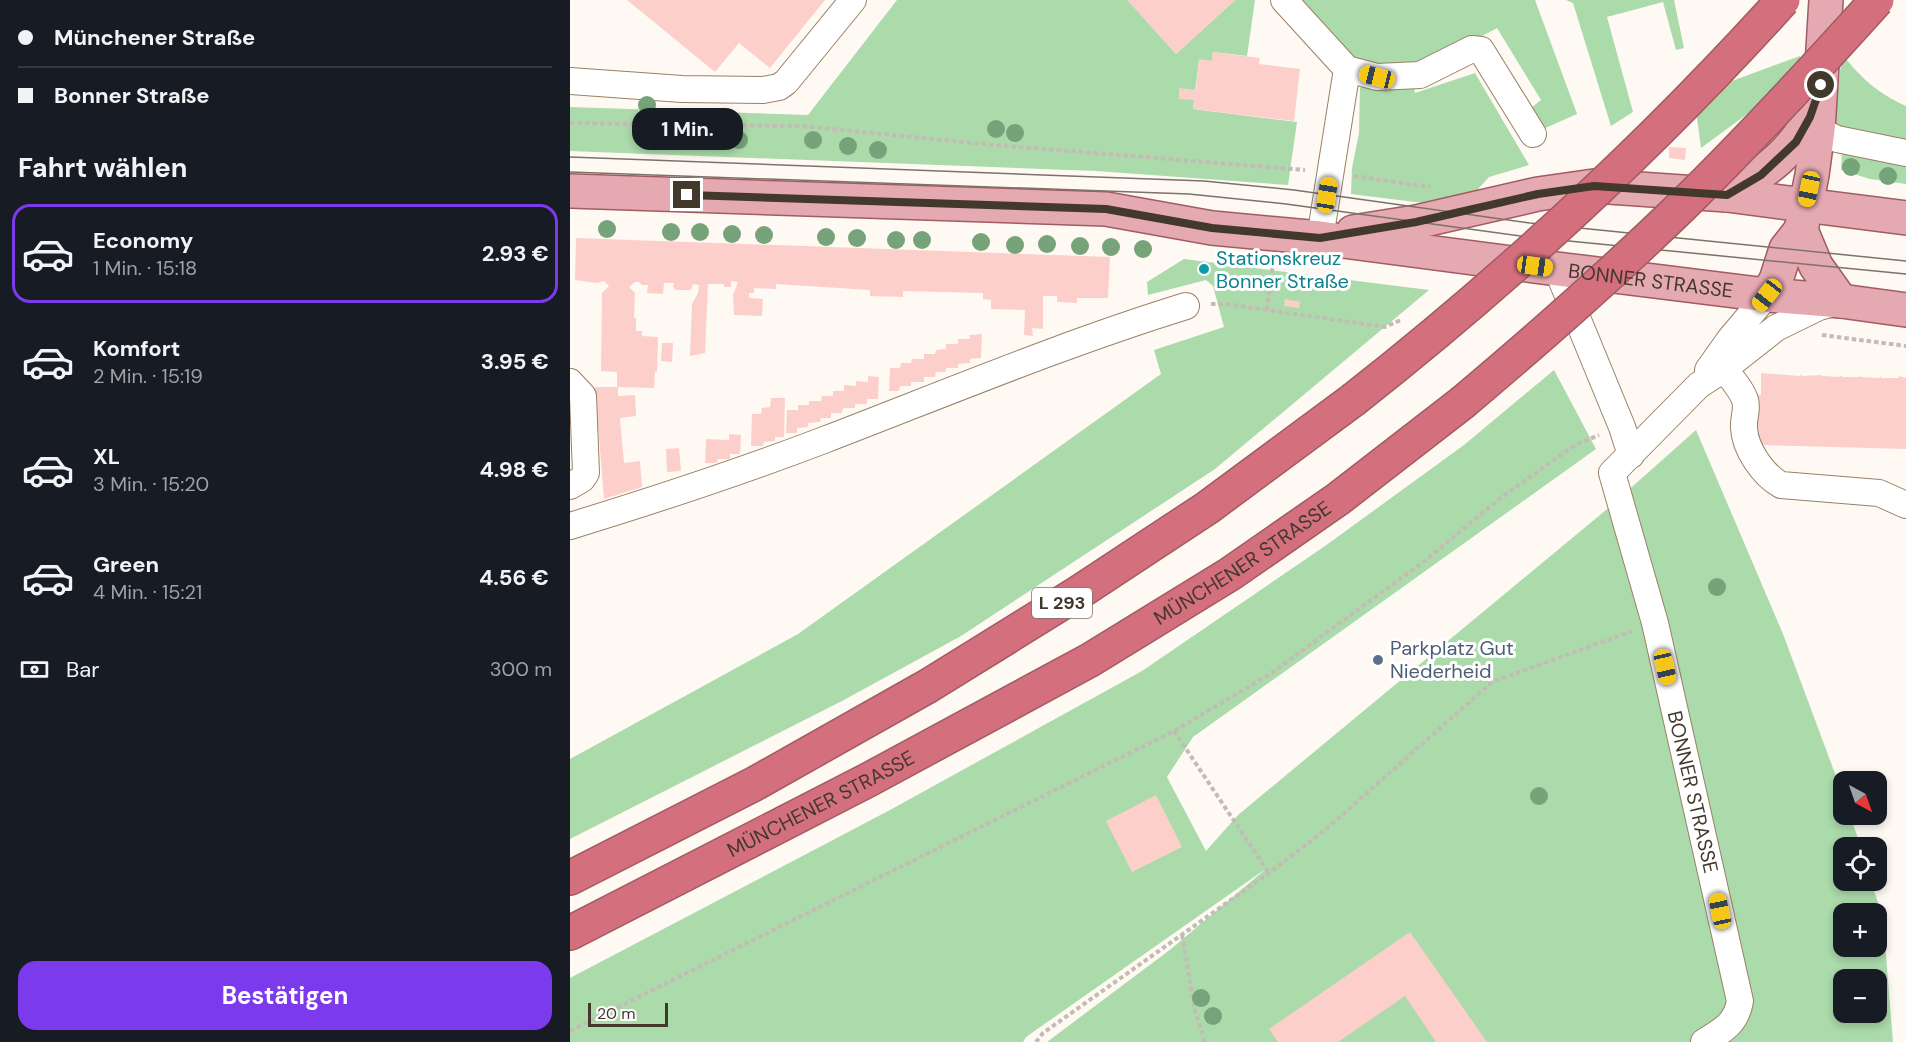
<!DOCTYPE html>
<html lang="de">
<head>
<meta charset="utf-8">
<style>
	body { margin:0; font-family:"DM Sans",sans-serif; background:#20242c; color:#f1f3f6; height:100vh; display:flex; flex-direction:column; font-size:22px; white-space:nowrap }
	* { box-sizing:border-box; margin:0 }
	p { font-size:20px; color:#9ea1a6 }
	.icon { flex:none; width:33px; height:33px; fill:none; stroke:currentColor; stroke-width:2; stroke-linecap:round; stroke-linejoin:round }
	.map { position:relative; flex:1; overflow:hidden }
	.side { display:flex; flex-direction:column; background:#171b24; width:570px }
	.side>* { flex:none }
	.guide { display:grid; align-content:center; height:132px; padding:0 18px; background:#171b24 }
	.needle { width:39px; rotate:140deg }
	.controls { position:absolute; left:1263px; top:771px; display:grid; gap:12px }
	.controls a { display:grid; place-items:center; width:54px; height:54px; border-radius:12px; background:#171b24; box-shadow:0 3px 9px #0003; font-size:30px }
	.scale { position:absolute; left:18px; bottom:15px; width:80px; box-sizing:border-box; padding-left:6px; border:3px solid #43382c; border-top:0; font-size:16px; line-height:21px; white-space:nowrap; color:#43382c; -webkit-text-stroke:4px #fff; paint-order:stroke }
	.end { position:absolute; width:27px; height:27px; margin:-14px; border:8px solid #43382c; background:#fff; box-shadow:0 0 0 3px #fff }
	.from { border-radius:50% }
	.bubble { position:absolute; height:42px; border-radius:18px; background:#171b24; box-shadow:0 3px 9px #0003; font-size:20px; font-weight:700; line-height:42px; text-align:center }
	.car { position:absolute; width:18px; height:36px; margin:-18px -9px; border-radius:8px; box-shadow:0 0 4px 2px #0007; background:linear-gradient(#f5c518 24%,#345 0 40%,#f5c518 0 76%,#345 0 86%,#f5c518 0) }
	.guide b { display:flex; align-items:center; gap:21px; height:57px; font-size:22px }
	.guide b+b { border-top:2px solid #363941 }
	.guide i { width:15px; height:15px; background:#f1f3f6 }
	ul { padding:0; list-style:none }
	li { display:flex; align-items:center; gap:18px; height:99px; margin:0 12px 9px; padding:0 6px; border:3px solid transparent; border-radius:18px }
	li div { flex:1 }
	li b { display:block; font-size:22px }
	li em { font-style:normal; font-weight:700 }
	li.selected { border-color:#7c3aed }
	li>.icon { width:54px; height:54px; stroke-width:1.5 }
	h2 { padding:0 18px; font-size:27px; line-height:72px }
	.pay { display:flex; align-items:center; gap:15px; height:66px; padding:0 18px; font-size:22px }
	.pay p { margin-inline-start:auto }
	.primary-button { display:flex; gap:12px; margin-top:auto; padding:12px 18px }
	.primary-button a { flex:1; height:69px; border-radius:18px; background:#7c3aed; color:#fff; font-size:24px; font-weight:700; line-height:69px; text-align:center }
	main { display:flex; flex:1; min-height:0 }
	.map>svg:first-child { display:block }
	.green { fill:#abdaab; fill-rule:evenodd }
	.building { fill:#fdcfcb }
	.lines { fill:none; stroke-linecap:round; stroke-linejoin:round }
	.minor-casing { stroke:#9a8165; stroke-width:28 }
	.major-casing { stroke:#a15c61; stroke-width:36 }
	.highway-casing { stroke:#a15c61; stroke-width:36 }
	.path { stroke:#c3bcb4; stroke-width:4; stroke-dasharray:4.5 3; stroke-linecap:butt }
	.minor { stroke:#fff; stroke-width:26 }
	.major { stroke:#e5a9b2; stroke-width:33 }
	.highway { stroke:#d46f7e; stroke-width:33 }
	.tram { stroke:#7c7368; stroke-width:1.5 }
	.highway-bridge-casing { stroke:#a15c61; stroke-width:36; stroke-linecap:butt }
	.highway-bridge { stroke:#d46f7e; stroke-width:33 }
	.tree { fill:#77a37a }
	.route { stroke:#43382c; stroke-width:8 }
	.culture-dot { fill:#0f9aa8; stroke:#fff; stroke-width:2 }
	.service-dot { fill:#5c6f8a; stroke:#fff; stroke-width:2 }
	.labels { text-anchor:middle; dominant-baseline:central; stroke-width:6; stroke-linejoin:round; paint-order:stroke }
	.shield { fill:#fff; stroke:#7b746b; stroke-width:1.5 }
	.shield-label { font-size:18px; font-weight:bold; fill:#43382c }
	.culture-label { font-size:20px; fill:#0d838f; stroke:#fff; text-anchor:start }
	.street-label { font-size:20px; fill:#43382c; stroke:#fff }
	.service-label { font-size:20px; fill:#4e5e75; stroke:#fff; text-anchor:start }
</style>
</head>
<body>
<main>
<section class="side">
<div class="guide">
<b><i class="from"></i>Münchener Straße</b>
<b><i></i>Bonner Straße</b>
</div>
<h2>Fahrt wählen</h2>
<ul>
<li class="selected"><svg class="icon" aria-label="car" viewBox="0 0 24 24"><path d="M5 17H2v-5l4-1 3-4h7l3 4 3 1v5h-3M9 17h6M6 11h13"/><circle cx="7" cy="17" r="2"/><circle cx="17" cy="17" r="2"/></svg><div><b>Economy</b><p>1 Min. · 15:18</p></div><em>2.93 €</em></li>
<li><svg class="icon" aria-label="car" viewBox="0 0 24 24"><path d="M5 17H2v-5l4-1 3-4h7l3 4 3 1v5h-3M9 17h6M6 11h13"/><circle cx="7" cy="17" r="2"/><circle cx="17" cy="17" r="2"/></svg><div><b>Komfort</b><p>2 Min. · 15:19</p></div><em>3.95 €</em></li>
<li><svg class="icon" aria-label="car" viewBox="0 0 24 24"><path d="M5 17H2v-5l4-1 3-4h7l3 4 3 1v5h-3M9 17h6M6 11h13"/><circle cx="7" cy="17" r="2"/><circle cx="17" cy="17" r="2"/></svg><div><b>XL</b><p>3 Min. · 15:20</p></div><em>4.98 €</em></li>
<li><svg class="icon" aria-label="car" viewBox="0 0 24 24"><path d="M5 17H2v-5l4-1 3-4h7l3 4 3 1v5h-3M9 17h6M6 11h13"/><circle cx="7" cy="17" r="2"/><circle cx="17" cy="17" r="2"/></svg><div><b>Green</b><p>4 Min. · 15:21</p></div><em>4.56 €</em></li>
</ul>
<div class="pay"><svg class="icon" aria-label="cash" viewBox="0 0 24 24"><path d="M3 7h18v10H3z"/><circle cx="12" cy="12" r="2"/></svg>Bar<p>300 m</p></div>
<div class="primary-button"><a>Bestätigen</a></div>
</section>
<div class="map">
<svg width="1336" height="1042" viewBox="0 0 1336 1042">
	<rect width="100%" height="100%" fill="#fef9f3"/>
	<!-- green -->
	<path class="green" d="M327 0H558L606 54 665 0H685L677 56 643 52 642 61 629 60 623 109 727 122 718 185 526 171 0 151V107L238 115Z
		M730 0H965L1007 114 973 129 960 109 971 100 927 28 849 70 785 63Z
		M996 0H1104L1114 48 1106 50 1093 2 1037 17 1063 112 1041 126 1003 3Z
		M1272 54C1292 79 1306 92 1336 106V143L1264 128Z
		M1230 56V75L1131 148 1124 95Z
		M905 73 959 165 919 177 900 198 869 205 781 194 782 168 789 133 790 88 800 81 842 80 845 93Z
		M1272 151 1336 163V184L1300 179 1271 170Z
		M614 259 859 290 645 469 391 636 272 701 0 839V759L228 634 591 374 584 350 654 327 643 286 636 280 578 295 577 282Z
		M984 370 1026 449 623 737 597 777 599 781 636 851 668 815 1036 510 1126 430 1213 634 1273 795 1274 814 1280 815 1291 847 1274 848V880L1301 881 1313 918 1323 1042H477L601 949 697 868 456 1037 453 1042H0V978L320 810 572 671 755 546 894 445ZM1274 914H1306V946H1274ZM1274 980H1306V1012H1274Z"/>
	<!-- building -->
	<path class="building" d="M57 0H255L200 68 169 43 145 72Z
		M557 0H665L606 54Z
		M643 52 690 58 689 64 730 69 724 121 623 109 624 100 609 99V88L626 90 629 59 642 61Z
		M1099 147 1116 148 1115 160 1099 158Z
		M6 238 540 257 538 298H507V303L487 302V296H473V329L462 328 463 336 454 335 455 310 421 309V300L413 299V293L333 291V297L300 296V290L206 284V289L184 288V293H179V298L193 299 192 316 164 315 163 295 168 282 161 281V287H154V284H138L135 353 120 356 122 304 128 293 129 285 123 284 121 290H106L103 287 104 283H94L93 294 77 293 78 285H72L69 282H65L59 287 65 293 64 318H66V331H72V336L88 337 87 372H85L84 388 47 387V372L31 371 32 293 39 286 34 281 27 283 5 280Z
		M715 299 730 302 729 308 714 306Z
		M412 334 411 358 400 359V363L388 364V368H376V372H366L365 377H354V382H341V386H330L329 391H319L320 368H330L331 363H341L342 359H354V354H365L366 350 376 349V344H388V339H400L399 335Z
		M92 343H103L102 362 91 361Z
		M1191 373 1230 376 1232 374V376L1252 375V376L1269 377 1272 375V377H1289L1291 375V377L1310 378V376L1312 378H1329V376L1336 378V449L1189 445 1182 394 1191 395Z
		M298 376 309 377 308 399H297V404H285V408H273L272 413H261V418H251L250 422 238 423V427L227 428V433H216L217 410H228V405H239V401H251L252 396H263V391H274V385L286 386V381L298 382Z
		M25 387H48V396L65 395 66 416 50 418 54 463 70 461 72 487 34 499Z
		M201 398H215L214 437H205V441L194 442 193 446H181L182 414H191L192 408 200 407Z
		M159 434 171 435 170 454H160V459H148L147 463H135L136 439 159 440Z
		M109 448 111 471 97 472 96 449Z
		M586 795 612 847 562 872 536 821Z
		M840 932 917 1042H866L835 996 768 1042H708L699 1029Z"/>
	<g class="lines">
		<!-- minor casing -->
		<g class="minor-casing">
			<path id="minor" d="M714 0 777 69 750 238
				M777 69 807 77 850 75 902 49 911 50 963 134
				M0 81 112 89 193 90 209 87 216 82 283 0
				M1248 130 1267 139 1336 153
				M987 269 1052 427 1061 455
				M1154 369C1161 378 1171 388 1175 400 1178 410 1173 418 1174 428 1175 449 1193 475 1211 485L1309 493 1336 505
				M1138 370 1160 339 1197 295
				M0 382 13 396 16 473 12 479 0 486
				M0 526C85 500 170 472 254 440 374 394 493 344 616 306
				M1134 1042C1153 1030 1166 1024 1170 1001L1085 623 1042 473 1129 385 1154 369 1206 328 1249 307 1265 303"/>
		</g>
		<!-- major casing -->
		<g class="major-casing">
			<g id="major">
				<path d="M1256 0 1248 130 1242 175 1231 230 1246 266 1271 301"/>
				<path id="s1" d="M0 191 536 209 642 228 750 238 987 269 1197 295 1271 301 1336 310"/>
				<path d="M1157 195C1194 173 1230 149 1244 106"/>
				<path d="M783 232 846 222 968 194 1024 186 1157 195 1336 218"/>
				<path d="M1197 295 1206 280 1216 249 1231 230"/>
			</g>
		</g>
		<!-- highway casing -->
		<g class="highway-casing">
			<g id="highway">
				<path d="M0 878 186 783 358 686 508 593 637 508 783 400"/>
				<path id="s2" d="M0 933 298 780 520 660 660 574 768 499 892 403"/>
			</g>
		</g>
		<!-- path -->
		<path class="path" d="M0 123 231 126 424 145 735 170
			M784 176 860 187
			M641 304H656L815 327 831 320
			M697 310 703 263
			M1252 335 1336 346
			M604 731 699 873
			M612 935 625 1011 635 1042
			M0 1031 604 731 700 674 856 560 929 499 1005 445 1029 435
			M466 1042 473 1033 699 873 754 831 922 682 1062 631"/>
		<!-- minor -->
		<use href="#minor" class="minor"/>
		<!-- major -->
		<use href="#major" class="major"/>
		<!-- highway -->
		<use href="#highway" class="highway"/>
		<!-- tram -->
		<path class="tram" d="M0 157 634 181 724 190 960 223 1336 261
			M0 172 619 194 716 204 958 237 1336 274"/>
		<!-- highway-bridge casing -->
		<g class="highway-bridge-casing">
			<path id="highway-bridge" d="M783 400C937 279 1081 146 1213 0
				M892 403C968 339 1042 274 1113 205 1180 139 1244 70 1307 0"/>
		</g>
		<!-- highway-bridge -->
		<use href="#highway-bridge" class="highway-bridge"/>
	</g>
	<!-- trees -->
	<g class="tree">
		<circle cx="77" cy="105" r="9"/>
		<circle cx="426" cy="129" r="9"/>
		<circle cx="445" cy="133" r="9"/>
		<circle cx="87" cy="140" r="9"/>
		<circle cx="169" cy="140" r="9"/>
		<circle cx="243" cy="140" r="9"/>
		<circle cx="278" cy="146" r="9"/>
		<circle cx="308" cy="150" r="9"/>
		<circle cx="1281" cy="167" r="9"/>
		<circle cx="1318" cy="176" r="9"/>
		<circle cx="37" cy="229" r="9"/>
		<circle cx="101" cy="232" r="9"/>
		<circle cx="130" cy="232" r="9"/>
		<circle cx="162" cy="234" r="9"/>
		<circle cx="194" cy="235" r="9"/>
		<circle cx="256" cy="237" r="9"/>
		<circle cx="287" cy="238" r="9"/>
		<circle cx="326" cy="240" r="9"/>
		<circle cx="352" cy="240" r="9"/>
		<circle cx="411" cy="242" r="9"/>
		<circle cx="477" cy="244" r="9"/>
		<circle cx="445" cy="245" r="9"/>
		<circle cx="510" cy="246" r="9"/>
		<circle cx="541" cy="247" r="9"/>
		<circle cx="573" cy="249" r="9"/>
		<circle cx="1147" cy="587" r="9"/>
		<circle cx="969" cy="796" r="9"/>
		<circle cx="631" cy="998" r="9"/>
		<circle cx="643" cy="1016" r="9"/>
	</g>
	<g class="lines">
		<!-- route -->
		<path class="route" d="M117 195 536 209 642 228 750 238 846 222 968 194 1024 186 1157 195 1191 175 1226 142 1240 117 1251 85"/>
	</g>
	<!-- markers -->
	<circle class="culture-dot" cx="634" cy="269" r="6"/>
	<circle class="service-dot" cx="808" cy="660" r="6"/>
	<g class="labels">
		<!-- shield labels -->
		<rect class="shield" x="462" y="588" width="60" height="30" rx="4.5"/>
		<g class="shield-label">
			<text x="492" y="603">L 293</text>
		</g>
		<!-- culture labels -->
		<g class="culture-label">
			<text x="646" y="258">Stationskreuz<tspan x="646" dy="23">Bonner Straße</tspan></text>
		</g>
		<!-- street labels -->
		<g class="street-label">
			<text stroke="none"><textPath href="#s1" startOffset="1086">BONNER STRASSE</textPath></text>
			<text stroke="none"><textPath href="#s2" startOffset="768">MÜNCHENER STRASSE</textPath></text>
			<text transform="translate(1123 792) rotate(77)">BONNER STRASSE</text>
			<text stroke="none"><textPath href="#s2" startOffset="282">MÜNCHENER STRASSE</textPath></text>
		</g>
		<!-- service labels -->
		<g class="service-label">
			<text x="820" y="648">Parkplatz Gut<tspan x="820" dy="23">Niederheid</tspan></text>
		</g>
	</g>
</svg>
<div class="controls">
<a><svg class="needle" viewBox="-14 -14 28 28"><path d="M0-13l5 13h-10z" fill="#e53935"/><path d="M0 13l5-13h-10z" fill="#9ea1a6"/></svg></a>
<a><svg class="icon" aria-label="locate" viewBox="0 0 24 24"><circle cx="12" cy="12" r="6"/><path d="M12 2v4M12 18v4M2 12h4M18 12h4"/></svg></a>
<a>+</a>
<a>−</a>
</div>
<div class="scale">20 m</div>
<i class="end from" style="left:1251px;top:85px"></i>
<i class="end" style="left:117px;top:195px"></i>
<div class="bubble" style="left:62px;top:108px;width:111px">1 Min.</div>
<i class="car" style="left:807px;top:77px;rotate:284deg"></i>
<i class="car" style="left:1239px;top:189px;rotate:192deg"></i>
<i class="car" style="left:757px;top:195px;rotate:9deg"></i>
<i class="car" style="left:965px;top:266px;rotate:98deg"></i>
<i class="car" style="left:1197px;top:295px;rotate:218deg"></i>
<i class="car" style="left:1095px;top:667px;rotate:167deg"></i>
<i class="car" style="left:1150px;top:911px;rotate:348deg"></i>
</div>
</main>
</body>
</html>
